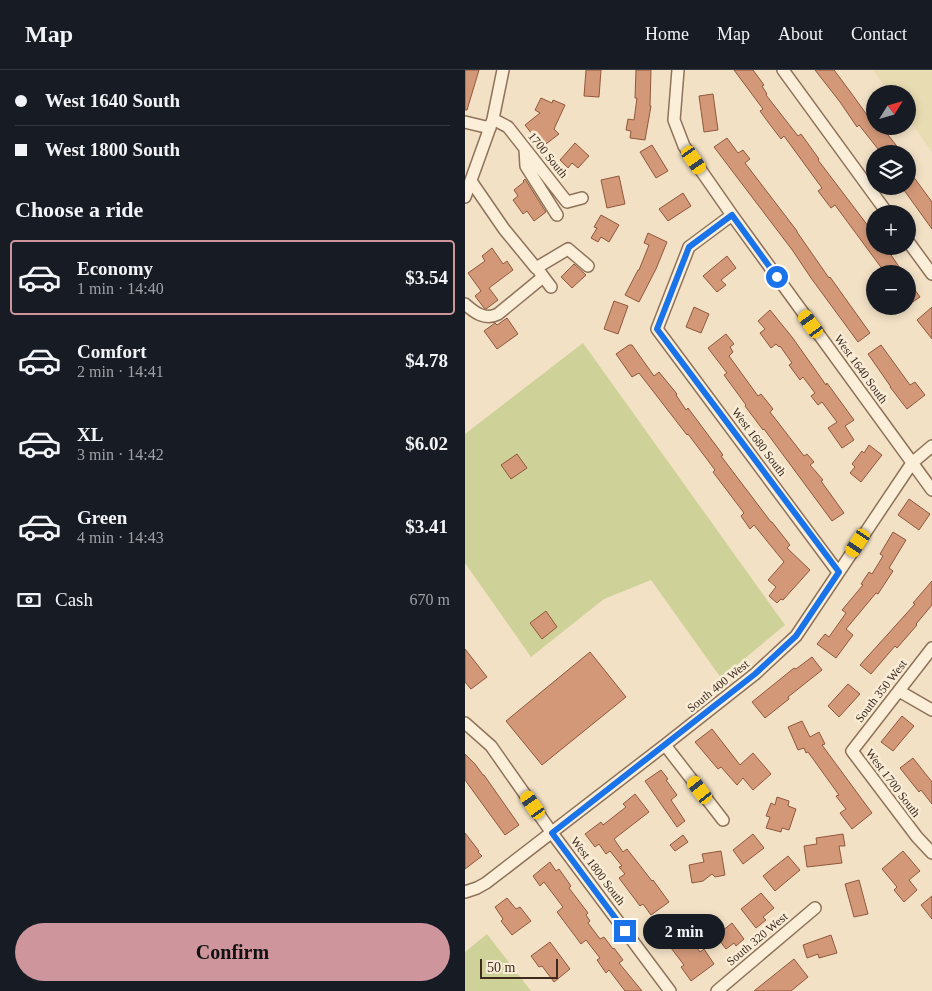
<!DOCTYPE html>
<html lang="en">
<head>
<meta charset="utf-8">
<style>
	body { margin:0; font-family:Georgia,serif; background:#242831; color:#f1f3f6; height:100vh; display:flex; flex-direction:column; font-size:19px; white-space:nowrap }
	* { box-sizing:border-box; margin:0 }
	p { font-size:16px; color:#9ea1a6 }
	.icon { flex:none; width:28px; height:28px; fill:none; stroke:currentColor; stroke-width:2; stroke-linecap:round; stroke-linejoin:round }
	.map { position:relative; flex:1; overflow:hidden }
	.sheet { display:flex; flex-direction:column; background:#171b24; width:465px }
	.sheet>* { flex:none }
	.top-card { display:grid; align-content:center; height:110px; padding:0 15px; background:#171b24 }
	.needle { width:32px; rotate:53deg }
	.fabs { position:absolute; left:401px; top:15px; display:grid; gap:10px }
	.fabs a { display:grid; place-items:center; width:50px; height:50px; border-radius:50%; background:#171b24; box-shadow:0 2px 8px #0003; font-size:25px }
	.scale { position:absolute; left:15px; bottom:12px; width:78px; box-sizing:border-box; padding-left:5px; border:2px solid #3e2b1e; border-top:0; font-size:14px; line-height:18px; white-space:nowrap; color:#3e2b1e; -webkit-text-stroke:4px #f8ecd6; paint-order:stroke }
	.end { position:absolute; width:22px; height:22px; margin:-11px; border:6px solid #1a73e8; background:#fff; box-shadow:0 0 0 2px #fff }
	.from { border-radius:50% }
	.bubble { position:absolute; height:35px; border-radius:18px; background:#171b24; box-shadow:0 2px 8px #0003; font-size:16px; font-weight:600; line-height:35px; text-align:center }
	.car { position:absolute; width:15px; height:30px; margin:-15px -8px; border-radius:6px; box-shadow:0 0 4px 1px #0007; background:linear-gradient(#f5c518 24%,#345 0 40%,#f5c518 0 76%,#345 0 86%,#f5c518 0) }
	.top-card b { display:flex; align-items:center; gap:18px; height:48px; font-size:19px }
	.top-card b+b { border-top:1px solid #363941 }
	.top-card i { width:12px; height:12px; background:#f1f3f6 }
	ul { padding:0; list-style:none }
	li { display:flex; align-items:center; gap:15px; height:75px; margin:0 10px 8px; padding:0 5px; border:2px solid transparent; border-radius:5px }
	li div { flex:1 }
	li b { display:block; font-size:19px }
	li em { font-style:normal; font-weight:600 }
	li.current { border-color:#ce969c }
	li>.icon { width:45px; height:45px; stroke-width:1.5 }
	h2 { padding:0 15px; font-size:22px; line-height:60px }
	.pay { display:flex; align-items:center; gap:12px; height:55px; padding:0 15px; font-size:19px }
	.pay p { margin-inline-start:auto }
	.cta { display:flex; gap:10px; margin-top:auto; padding:10px 15px }
	.cta a { flex:1; height:58px; border-radius:30px; background:#ce969c; color:#111; font-size:20px; font-weight:600; line-height:58px; text-align:center }
	header { display:flex; align-items:center; gap:30px; box-sizing:border-box; height:70px; padding:0 25px; background:#171b24; border-bottom:1px solid #363941 }
	header strong { font-size:24px }
	nav { display:flex; gap:28px; margin-inline-start:auto; font-size:18px }
	main { display:flex; flex:1; min-height:0 }
	.map>svg:first-child { display:block }
	.farmland { fill:#e8dcb2 }
	.green { fill:#ced198 }
	.building { fill:#d39878; stroke:#90583d }
	.lines { fill:none; stroke-linecap:round; stroke-linejoin:round }
	.minor-casing { stroke:#8f7259; stroke-width:14 }
	.minor { stroke:#fbefda; stroke-width:11 }
	.route { stroke:#1a73e8; stroke-width:6 }
	.labels { text-anchor:middle; dominant-baseline:central; stroke-width:5; stroke-linejoin:round; paint-order:stroke }
	.street-label { font-size:12px; fill:#3e2b1e; stroke:#f8ecd6 }
</style>
</head>
<body>
<header>
<strong>Map</strong>
<nav><a>Home</a><a>Map</a><a>About</a><a>Contact</a></nav>
</header>
<main>
<section class="sheet">
<div class="top-card">
<b><i class="from"></i>West 1640 South</b>
<b><i></i>West 1800 South</b>
</div>
<h2>Choose a ride</h2>
<ul>
<li class="current"><svg class="icon" aria-label="car" viewBox="0 0 24 24"><path d="M5 17H2v-5l4-1 3-4h7l3 4 3 1v5h-3M9 17h6M6 11h13"/><circle cx="7" cy="17" r="2"/><circle cx="17" cy="17" r="2"/></svg><div><b>Economy</b><p>1 min · 14:40</p></div><em>$3.54</em></li>
<li><svg class="icon" aria-label="car" viewBox="0 0 24 24"><path d="M5 17H2v-5l4-1 3-4h7l3 4 3 1v5h-3M9 17h6M6 11h13"/><circle cx="7" cy="17" r="2"/><circle cx="17" cy="17" r="2"/></svg><div><b>Comfort</b><p>2 min · 14:41</p></div><em>$4.78</em></li>
<li><svg class="icon" aria-label="car" viewBox="0 0 24 24"><path d="M5 17H2v-5l4-1 3-4h7l3 4 3 1v5h-3M9 17h6M6 11h13"/><circle cx="7" cy="17" r="2"/><circle cx="17" cy="17" r="2"/></svg><div><b>XL</b><p>3 min · 14:42</p></div><em>$6.02</em></li>
<li><svg class="icon" aria-label="car" viewBox="0 0 24 24"><path d="M5 17H2v-5l4-1 3-4h7l3 4 3 1v5h-3M9 17h6M6 11h13"/><circle cx="7" cy="17" r="2"/><circle cx="17" cy="17" r="2"/></svg><div><b>Green</b><p>4 min · 14:43</p></div><em>$3.41</em></li>
</ul>
<div class="pay"><svg class="icon" aria-label="cash" viewBox="0 0 24 24"><path d="M3 7h18v10H3z"/><circle cx="12" cy="12" r="2"/></svg>Cash<p>670 m</p></div>
<div class="cta"><a>Confirm</a></div>
</section>
<div class="map">
<svg width="467" height="921" viewBox="0 0 467 921">
	<rect width="100%" height="100%" fill="#f2e1c5"/>
	<!-- farmland -->
	<path class="farmland" d="M408 0H467V82L443 48 442 24H425Z"/>
	<!-- green -->
	<path class="green" d="M118 273 320 555 256 608 186 510 139 529 66 587 0 493V364Z
		M22 864 66 921H0V882Z"/>
	<!-- building -->
	<path class="building" d="M0 0H14L2 40H0Z
		M121 0H136L134 27 119 26Z
		M171 0H186L185 36H186L180 70 165 68 166 61 161 60 163 49 169 50 172 28H170Z
		M269 0H288L299 15 297 16 302 24 301 25 333 66 336 64 354 89 353 90 410 165V176H420L439 204H421L370 135 366 138 353 121 357 118 319 66 316 69 303 52 295 41 298 39Z
		M350 0H369L384 20 410 56H416L438 84H417L394 55 392 57 375 32Z
		M248 24 253 60 239 62 234 26Z
		M76 28 87 33 88 30 100 35 89 59 94 64 77 77 60 55 75 43 70 40Z
		M262 68 273 83 278 80 285 89 280 93 332 161V162L364 208 365 207 405 263 393 272 346 208 328 181 249 77Z
		M110 73 124 86 113 98 107 93 103 98 95 90Z
		M187 75 203 101 191 108 175 82Z
		M442 98 467 132V159L436 116H442Z
		M154 106 160 134 142 138 136 110Z
		M60 109 81 142 69 151 62 141 58 144 48 130 53 126 49 120 59 112 58 111Z
		M218 123 226 136 203 151 194 139Z
		M136 145 154 155 144 172 136 167 133 172 126 168 132 158 129 157Z
		M183 163 202 172 191 199 174 232 160 225 173 200H174L184 175 179 173Z
		M27 178 38 194 42 191 48 200 24 218 33 230 21 239 19 238 10 226 16 221 3 203 20 191 17 186Z
		M262 186 271 198 256 210 261 215 252 222 238 206Z
		M109 194 121 205 107 218 96 207Z
		M442 209 455 227 442 236Z
		M149 231 163 236 153 264 139 259Z
		M229 237 244 244 236 263 221 257Z
		M467 237V269L452 250Z
		M305 240 327 267 361 315 362 313 389 350 380 356 389 370 377 378 363 358 372 352 357 332 353 335 346 326 350 323 338 307 335 310 324 295 327 293 315 276 314 277 311 274 306 278 295 263 300 259 293 251Z
		M42 248 53 264 32 279 19 261 30 253 32 255Z
		M261 264 269 274 265 277 268 282 264 286 293 326 296 324 308 339 305 342 339 386 342 384 349 392 345 395 358 410 356 411 379 443 367 451 299 359 298 360 280 336 281 335 259 305 262 303 243 278Z
		M164 275H167L189 306 194 302 212 324 211 325 221 340 223 338 258 385 256 386 306 452H307L325 475 322 478 345 500 318 530 316 529 312 533 304 526 311 517 303 510 319 492 289 455 285 459 276 446 279 443 248 402 250 400 223 364 222 365 174 303 167 307 151 284Z
		M416 275 445 315 450 312 460 325 442 339 425 317H426L403 284Z
		M404 375 417 385 396 412 385 403 390 397 387 394 397 381 399 383Z
		M52 384 62 398 46 409 36 395Z
		M444 429 465 444 454 460 433 445Z
		M428 462 441 470 424 498 428 501 413 524 411 523 381 559 388 565 371 588 352 574 360 564 364 567 381 543 377 540 398 515 396 514 404 502 407 504 418 486 415 484Z
		M467 511V535L451 554 452 555 432 578 430 576 406 604 395 595 450 534 448 533Z
		M81 541 92 557 77 569 65 553Z
		M0 579 22 607 6 619 0 612Z
		M125 582 161 627 77 695 41 651Z
		M347 587 357 600 323 627 324 629 300 648 287 632 329 598 331 599Z
		M383 614 395 624 374 647 363 636Z
		M437 646 449 656 428 681 416 672Z
		M337 651 345 667 354 662 360 674 357 675 407 743 387 759 375 743 381 739 371 726 374 725 343 682 341 683 339 678 333 680 323 657Z
		M247 659 275 695 288 683 306 704 288 720 278 708 272 715 256 697 253 699 230 672Z
		M0 684 10 694 18 705H19L54 755 40 765 0 710Z
		M448 688 467 712V734L456 720 454 722 435 698Z
		M196 700 203 709 201 710 212 725 206 730 220 751 212 757 180 711Z
		M170 724 184 742 149 769 158 782 162 779 187 811 188 810 204 832 186 845 178 834 175 836 154 808 160 804 154 797 157 796 145 781 141 784 134 774 130 777 120 764 136 752 138 755 161 737 158 734Z
		M312 727 324 731 323 736 331 739 324 760 317 758 316 762 301 758 305 747 301 746 306 733 310 735Z
		M0 763 14 781 13 782 17 786 0 799Z
		M288 764 299 778 278 794 268 780Z
		M378 764 380 776H374L377 793 342 797 339 776 352 774 351 768Z
		M218 765 223 772 210 781 205 775Z
		M256 781 260 805 250 807 247 804 238 811 227 813 224 795 239 792 237 784Z
		M438 781 455 801 444 810 452 820 439 832 429 820 432 817 417 799Z
		M323 786 335 800 310 821 298 806Z
		M85 792 91 801 94 799 106 816 104 818 123 843 121 845 125 851 123 853 135 869 139 867 148 879 149 878 158 890 154 893 177 921H160L144 900 141 903 132 890 135 888 121 870 116 874 92 842 98 837 79 812 75 816 68 806Z
		M394 810 403 844 389 847 380 814Z
		M296 823 309 838 298 847 301 850 291 858 276 839Z
		M467 826V849L456 835Z
		M42 828 51 839 55 837 66 851 47 865 36 851 38 849 30 837Z
		M208 849 217 860 224 855 230 863 224 867 235 882 239 879 249 894 226 911 216 897 219 895 203 874 205 872 194 859Z
		M267 853 279 869 271 876 269 873 261 879 251 866Z
		M366 865 372 883 354 888 353 884 342 888 338 875Z
		M85 872 105 899 89 912 77 896 74 897 66 886Z
		M329 889 343 907 326 921H289Z"/>
	<g class="lines">
		<!-- minor casing -->
		<g class="minor-casing">
			<path id="minor" d="M213 0 209 50 219 76 267 145 467 420
				M318 0 423 144
				M28 49 43 57 102 132 117 128
				M0 52 25 58
				M60 79 61 96 92 145
				M6 111 39 159 71 198 103 179 123 196
				M0 127 28 49 38 0
				M267 145 224 177 192 259 373 502
				M442 170 467 204
				M74 201 86 217
				M0 234C9 242 20 251 33 244L78 207
				M467 578 387 681 452 767 467 783
				M434 621 467 640
				M0 653 26 676 87 763 205 921
				M200 675 258 750
				M0 822 12 818 21 813 200 675 290 604 331 566 447 393 467 376
				M252 921 350 838"/>
		</g>
		<!-- minor -->
		<use href="#minor" class="minor"/>
	</g>
	<g class="lines">
		<!-- route -->
		<path class="route" d="M160 861 87 763 290 604 331 566 374 502 192 259 224 177 267 145 312 207"/>
	</g>
	<g class="labels">
		<!-- street labels -->
		<g class="street-label">
			<text transform="translate(83 85) rotate(51)">1700 South</text>
			<text transform="translate(396 299) rotate(54)">West 1640 South</text>
			<text transform="translate(294 372) rotate(53)">West 1680 South</text>
			<text transform="translate(253 616) rotate(-39)">South 400 West</text>
			<text transform="translate(416 621) rotate(-52)">South 350 West</text>
			<text transform="translate(428 713) rotate(53)">West 1700 South</text>
			<text transform="translate(133 801) rotate(53)">West 1800 South</text>
			<text transform="translate(292 869) rotate(-40)">South 320 West</text>
		</g>
	</g>
</svg>
<div class="fabs">
<a><svg class="needle" viewBox="-14 -14 28 28"><path d="M0-13l5 13h-10z" fill="#e53935"/><path d="M0 13l5-13h-10z" fill="#9ea1a6"/></svg></a>
<a><svg class="icon" aria-label="layers" viewBox="0 0 24 24"><path d="M12 4l9 5-9 5-9-5zM3 14l9 5 9-5"/></svg></a>
<a>+</a>
<a>−</a>
</div>
<div class="scale">50 m</div>
<i class="end from" style="left:312px;top:207px"></i>
<i class="end" style="left:160px;top:861px"></i>
<div class="bubble" style="left:178px;top:844px;width:82px">2 min</div>
<i class="car" style="left:229px;top:90px;rotate:145deg"></i>
<i class="car" style="left:346px;top:254px;rotate:324deg"></i>
<i class="car" style="left:393px;top:473px;rotate:214deg"></i>
<i class="car" style="left:235px;top:720px;rotate:323deg"></i>
<i class="car" style="left:68px;top:735px;rotate:325deg"></i>
</div>
</main>
</body>
</html>
